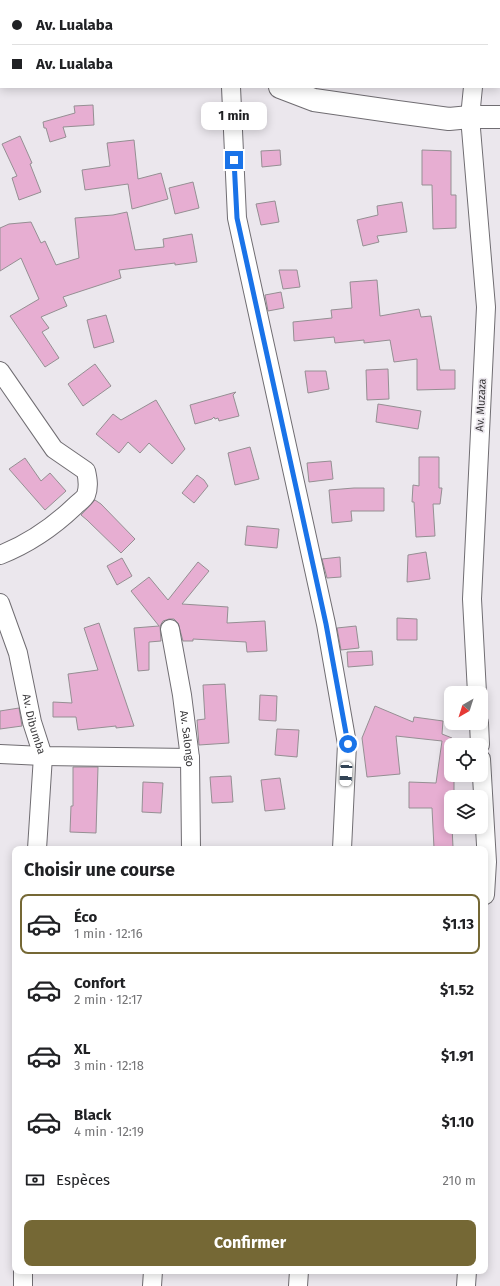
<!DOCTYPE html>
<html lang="fr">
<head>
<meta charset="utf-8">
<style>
	body { margin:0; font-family:"Fira Sans",sans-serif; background:#f2f2f2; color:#202124; height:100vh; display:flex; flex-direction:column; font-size:15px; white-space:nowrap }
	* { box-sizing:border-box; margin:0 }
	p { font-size:13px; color:#757577 }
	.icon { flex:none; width:22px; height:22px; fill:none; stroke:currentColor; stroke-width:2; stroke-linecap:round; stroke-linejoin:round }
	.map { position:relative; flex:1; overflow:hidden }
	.sheet { position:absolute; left:12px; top:846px; width:476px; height:428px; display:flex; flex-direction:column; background:#fff; border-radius:8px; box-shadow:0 2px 10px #0003 }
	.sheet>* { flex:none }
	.hud { position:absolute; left:0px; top:0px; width:500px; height:88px; box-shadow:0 2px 10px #0003; display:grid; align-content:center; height:88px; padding:0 12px; background:#fff }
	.needle { width:26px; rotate:219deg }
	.controls { position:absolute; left:444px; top:686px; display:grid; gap:8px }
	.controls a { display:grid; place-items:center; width:44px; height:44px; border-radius:8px; background:#fff; box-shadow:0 2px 10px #0003; font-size:20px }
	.end { position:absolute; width:18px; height:18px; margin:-9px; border:5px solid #1a73e8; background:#fff; box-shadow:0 0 0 2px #fff }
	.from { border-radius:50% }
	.bubble { position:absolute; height:28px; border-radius:8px; background:#fff; box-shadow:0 2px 10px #0003; font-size:13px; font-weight:700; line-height:28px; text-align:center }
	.car { position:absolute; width:12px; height:24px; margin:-12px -6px; border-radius:5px; box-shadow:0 0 3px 1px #0007; background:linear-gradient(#fff 24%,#345 0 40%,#fff 0 76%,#345 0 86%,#fff 0) }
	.hud b { display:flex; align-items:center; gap:14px; height:38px; font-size:15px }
	.hud b+b { border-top:1px solid #e0e0e0 }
	.hud i { width:10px; height:10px; background:#202124 }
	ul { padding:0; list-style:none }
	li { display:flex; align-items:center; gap:12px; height:60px; margin:0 8px 6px; padding:0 4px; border:2px solid transparent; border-radius:8px }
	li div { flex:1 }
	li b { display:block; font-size:15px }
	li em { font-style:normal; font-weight:700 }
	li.selected { border-color:#756835 }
	li>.icon { width:36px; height:36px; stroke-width:1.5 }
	h2 { padding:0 12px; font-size:18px; line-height:48px }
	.pay { display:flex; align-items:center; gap:10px; height:44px; padding:0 12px; font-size:15px }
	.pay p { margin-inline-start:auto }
	.cta { display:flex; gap:8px; margin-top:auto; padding:8px 12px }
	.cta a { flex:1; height:46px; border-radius:8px; background:#756835; color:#fff; font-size:16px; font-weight:700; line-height:46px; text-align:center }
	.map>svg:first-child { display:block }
	.building { fill:#e7aed2; stroke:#958f93 }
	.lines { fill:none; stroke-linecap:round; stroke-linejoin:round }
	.minor-casing { stroke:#706d72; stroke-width:20 }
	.highway-casing { stroke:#706d72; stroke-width:24 }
	.minor { stroke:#fff; stroke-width:18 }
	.highway { stroke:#fff; stroke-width:22 }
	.route { stroke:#1a73e8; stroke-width:5 }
	.labels { text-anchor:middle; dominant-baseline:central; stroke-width:3.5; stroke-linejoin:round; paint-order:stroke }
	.street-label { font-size:11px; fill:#3a393b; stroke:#ebe7ed }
</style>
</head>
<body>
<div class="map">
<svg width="500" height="1286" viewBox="0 0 500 1286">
	<rect width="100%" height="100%" fill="#ebe7ed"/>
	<!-- building -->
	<path class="building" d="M93 105 94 125 63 127 66 137 50 142 46 128H44L43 122 75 113 74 106Z
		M20 136 32 163 30 164 41 192 19 200 12 178 17 176 2 144Z
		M134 140 138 179 161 173 168 199 132 209 128 184 85 190 82 170 110 166 107 143Z
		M280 150 281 165 262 167 261 151Z
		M422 150 451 151V195H456V228L433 229 432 185H422Z
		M193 182 199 208 175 214 169 188Z
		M275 201 279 222 261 225 256 204Z
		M402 202 407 232 377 236 379 242 363 246 357 220 378 215 377 206Z
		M127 212 135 250 164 247 163 239 192 234 197 262 175 265V263L119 270 121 278 63 297 67 306 41 317 49 328 42 332 59 358 45 367 10 316 39 299 21 258 0 271V228L9 224 31 222 41 243 45 241 56 265 79 258 75 218 113 215Z
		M279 270H297L300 287 283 289Z
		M377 280 380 316 419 309 421 317 431 316 440 370H455V389L417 390V359L394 362 390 340 364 343V340L335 343 334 337 294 341 293 322 332 318 331 310 352 308 350 282Z
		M281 292 284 308 268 311 265 295Z
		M106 315 114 342 94 348 87 320Z
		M95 364 111 386 83 406 68 384Z
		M388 369 389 399 367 400 366 370Z
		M305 371H326L329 389 308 393Z
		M236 392 233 395 239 416 219 421 218 418 215 419 214 417 212 419 195 424 190 405Z
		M156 400 185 449 172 464 149 443 140 453 128 442 119 453 96 434 113 414 121 420Z
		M378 404 421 411 418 429 376 422Z
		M250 447 259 479 235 485 228 453Z
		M419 457H439V488H442L440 504H433L435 536 416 537 414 502H412L413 485 419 486Z
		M25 458 41 481 50 473 66 491 45 510 9 469Z
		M331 461 333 479 309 482 307 463Z
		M197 475 204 480 208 486 194 503 182 493Z
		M354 488H384V511H351L352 521 332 523 329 490Z
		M95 500 101 504 135 539 121 553 87 520 81 515Z
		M247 526 279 529 277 548 245 545Z
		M426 552 430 579 407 582 408 555Z
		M340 557 341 577 327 578 322 559Z
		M122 558 132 576 117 585 107 566Z
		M198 562 209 571 182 604 228 607 227 623 265 621 267 651 247 652 246 642 193 639V641H183L178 623 174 619H169L163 621 160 626 161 641 149 642V670L138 671 134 628 159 626 131 591 149 577 168 600Z
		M397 618 417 619V640H397Z
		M99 623 134 726 116 728V726L78 730 76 717H53V702L72 703 68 674 98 670 84 628Z
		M356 626 359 648 341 650 337 628Z
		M372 651 373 665 348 667 347 652Z
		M225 684 229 743 199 745 197 720 205 719 203 685Z
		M260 695 277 696 276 721 259 720Z
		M375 706 413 722 414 717 443 721 442 734 452 738 451 742V775H454V797H451V827H452L453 847 434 848 432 808H409V782L436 783 442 741 396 736 400 774 367 777 362 738Z
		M19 708 22 726 0 729V711Z
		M277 729 299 730 297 757 275 755Z
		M73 767H98L96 833 70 832 71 806H73Z
		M231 776 233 802 212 803 210 777Z
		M280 778 285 809 265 811 261 780Z
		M143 782 163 783 161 813 142 812Z"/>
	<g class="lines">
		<!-- minor casing -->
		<g class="minor-casing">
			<g id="minor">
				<path d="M173 1V0"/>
				<path d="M483 1V0"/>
				<path d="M231 87 237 218 326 624 347 744 342 849"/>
				<path d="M473 87 470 117 486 307 472 599 477 693"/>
				<path d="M0 371 54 449 86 471C88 480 89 487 86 495 84 499 78 503 75 506 53 527 28 544 0 555"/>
				<path id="s1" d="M0 603 18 653 32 722 43 756 37 849"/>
				<path id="s2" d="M170 629 182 695 190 758 191 849"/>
				<path d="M479 723 480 745"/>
				<path d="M0 754 43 756 190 758"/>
				<path d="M481 759 487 862 485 895"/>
				<path d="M23 1286V1271"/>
				<path d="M152 1286 153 1271"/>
				<path d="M298 1286 299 1271"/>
				<path d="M466 1286 467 1271"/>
			</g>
		</g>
		<!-- highway casing -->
		<g class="highway-casing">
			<path id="highway" d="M125 0 126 1
				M280 87 314 100 397 112 449 119 470 117H500"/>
		</g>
		<!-- minor -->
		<use href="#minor" class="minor"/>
		<!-- highway -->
		<use href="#highway" class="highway"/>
	</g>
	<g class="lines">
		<!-- route -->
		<path class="route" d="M234 160 237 218 326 624 348 744"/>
	</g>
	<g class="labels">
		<!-- street labels -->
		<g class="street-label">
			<text transform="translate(481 405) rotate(-87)">Av. Muzaza</text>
			<text stroke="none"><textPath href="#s1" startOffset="126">Av. Dibumba</textPath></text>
			<text stroke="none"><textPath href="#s2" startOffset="111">Av. Salongo</textPath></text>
		</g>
	</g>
</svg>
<div class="controls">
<a><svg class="needle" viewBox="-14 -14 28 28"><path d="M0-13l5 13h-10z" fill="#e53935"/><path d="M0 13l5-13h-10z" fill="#757577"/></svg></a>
<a><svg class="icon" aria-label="locate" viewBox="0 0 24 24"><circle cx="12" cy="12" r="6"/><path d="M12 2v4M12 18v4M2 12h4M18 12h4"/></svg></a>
<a><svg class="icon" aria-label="layers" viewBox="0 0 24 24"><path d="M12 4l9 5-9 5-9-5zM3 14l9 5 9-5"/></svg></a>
</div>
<i class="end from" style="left:348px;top:744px"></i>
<i class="end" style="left:234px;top:160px"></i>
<div class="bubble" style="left:201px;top:102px;width:66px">1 min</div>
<i class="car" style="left:346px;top:774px;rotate:183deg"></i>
<div class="hud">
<b><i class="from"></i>Av. Lualaba</b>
<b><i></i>Av. Lualaba</b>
</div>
<section class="sheet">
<h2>Choisir une course</h2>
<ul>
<li class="selected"><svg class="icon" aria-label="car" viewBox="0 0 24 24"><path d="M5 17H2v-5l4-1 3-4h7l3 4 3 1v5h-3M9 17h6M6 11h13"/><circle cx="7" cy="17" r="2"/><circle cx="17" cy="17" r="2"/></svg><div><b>Éco</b><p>1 min · 12:16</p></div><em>$1.13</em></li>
<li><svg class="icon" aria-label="car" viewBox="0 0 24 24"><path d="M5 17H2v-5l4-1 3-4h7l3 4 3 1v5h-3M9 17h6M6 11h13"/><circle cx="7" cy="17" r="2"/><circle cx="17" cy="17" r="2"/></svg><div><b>Confort</b><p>2 min · 12:17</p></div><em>$1.52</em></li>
<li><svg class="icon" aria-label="car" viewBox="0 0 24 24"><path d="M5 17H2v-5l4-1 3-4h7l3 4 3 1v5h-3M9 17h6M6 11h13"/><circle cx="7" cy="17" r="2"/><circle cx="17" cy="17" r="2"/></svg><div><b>XL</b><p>3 min · 12:18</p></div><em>$1.91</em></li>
<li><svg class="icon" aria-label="car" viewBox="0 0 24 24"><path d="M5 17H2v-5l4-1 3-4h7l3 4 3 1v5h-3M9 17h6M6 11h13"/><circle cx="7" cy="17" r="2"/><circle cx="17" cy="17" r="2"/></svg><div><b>Black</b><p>4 min · 12:19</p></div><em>$1.10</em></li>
</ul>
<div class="pay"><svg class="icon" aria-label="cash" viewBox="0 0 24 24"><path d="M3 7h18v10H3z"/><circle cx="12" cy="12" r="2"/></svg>Espèces<p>210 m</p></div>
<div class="cta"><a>Confirmer</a></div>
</section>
</div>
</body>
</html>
